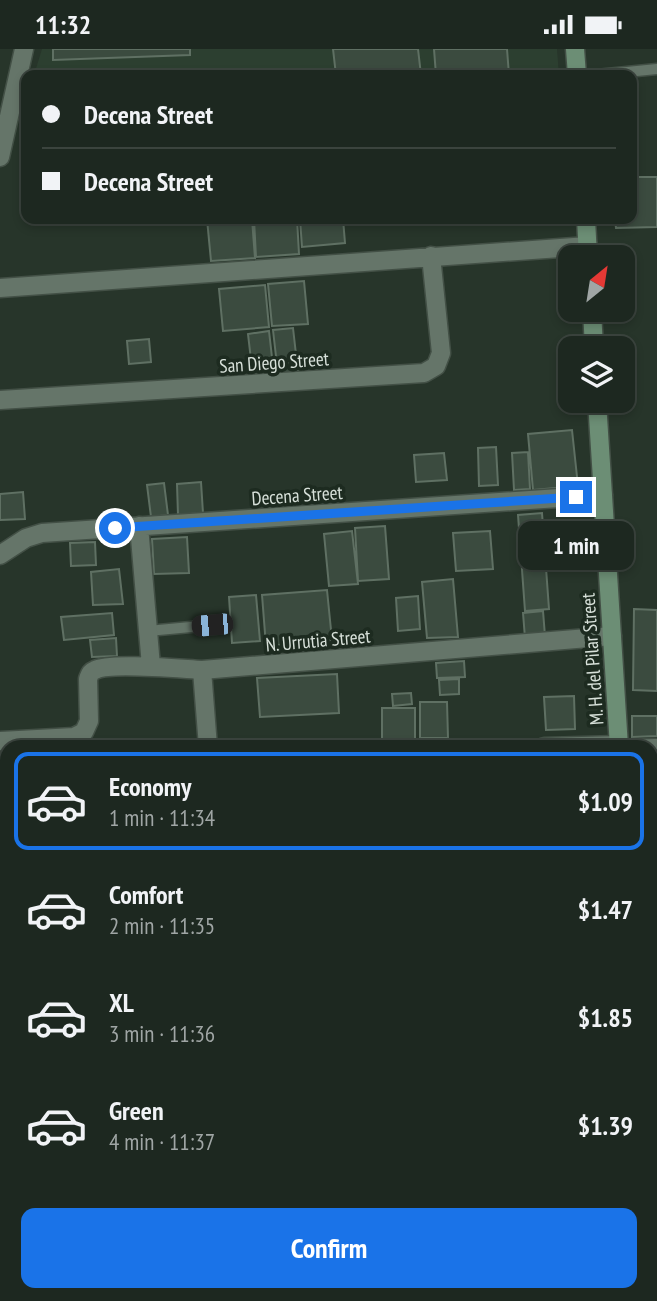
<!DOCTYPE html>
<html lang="en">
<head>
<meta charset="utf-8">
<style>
	body { margin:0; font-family:"PT Sans Narrow",sans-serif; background:#253029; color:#f1f3f6; height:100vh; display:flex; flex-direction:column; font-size:26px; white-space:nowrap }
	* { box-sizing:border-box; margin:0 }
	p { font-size:23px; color:#a0a6a5 }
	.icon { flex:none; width:38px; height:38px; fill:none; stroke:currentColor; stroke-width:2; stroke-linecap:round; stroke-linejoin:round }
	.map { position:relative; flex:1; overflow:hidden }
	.drawer { position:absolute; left:0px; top:691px; width:658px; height:562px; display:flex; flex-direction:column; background:#1d2820; border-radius:21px 21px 0 0; box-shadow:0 4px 10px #0003,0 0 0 2px #3b443e }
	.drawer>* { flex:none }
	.banner { position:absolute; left:21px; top:21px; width:616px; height:154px; border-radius:14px; box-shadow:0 4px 10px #0003,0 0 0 2px #3b443e; display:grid; align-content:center; height:154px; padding:0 21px; background:#1d2820 }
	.needle { width:46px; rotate:30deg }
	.controls { position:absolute; left:558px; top:196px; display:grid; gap:14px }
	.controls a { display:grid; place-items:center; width:77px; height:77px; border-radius:14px; background:#1d2820; box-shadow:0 4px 10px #0003,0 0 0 2px #3b443e; font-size:35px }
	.end { position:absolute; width:32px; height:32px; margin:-16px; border:9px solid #1a73e8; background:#fff; box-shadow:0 0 0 4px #fff }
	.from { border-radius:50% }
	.bubble { position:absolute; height:49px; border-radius:14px; background:#1d2820; box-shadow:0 4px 10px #0003,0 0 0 2px #3b443e; font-size:23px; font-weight:800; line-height:49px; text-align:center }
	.car { position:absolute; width:21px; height:42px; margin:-21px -10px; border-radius:9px; box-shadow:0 0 5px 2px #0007; background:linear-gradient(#222 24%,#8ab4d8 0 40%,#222 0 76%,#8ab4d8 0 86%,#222 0) }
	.banner b { display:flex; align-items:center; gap:24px; height:66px; font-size:26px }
	.banner b+b { border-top:2px solid #3b443e }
	.banner i { width:18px; height:18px; background:#f1f3f6 }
	ul { padding:12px 0 0; list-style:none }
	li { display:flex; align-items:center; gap:21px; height:98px; margin:0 14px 10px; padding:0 7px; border:4px solid transparent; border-radius:14px }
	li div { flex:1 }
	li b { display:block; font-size:26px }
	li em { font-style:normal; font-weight:800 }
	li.current { border-color:#1a73e8 }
	li>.icon { width:63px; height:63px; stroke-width:1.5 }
	.primary-button { display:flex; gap:14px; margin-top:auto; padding:14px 21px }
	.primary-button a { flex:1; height:80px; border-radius:14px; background:#1a73e8; color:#fff; font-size:28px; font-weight:800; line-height:80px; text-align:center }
	.status { display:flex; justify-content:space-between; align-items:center; height:49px; padding:0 35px; background:#1d2820; direction:ltr }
	.status svg { height:19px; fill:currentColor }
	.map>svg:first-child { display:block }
	.built { fill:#2c3f30 }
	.green { fill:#4e425a }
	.building { fill:#3b4b3f; stroke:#5f7063; stroke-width:2 }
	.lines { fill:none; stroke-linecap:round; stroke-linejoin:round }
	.service-casing { stroke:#435046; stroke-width:13 }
	.minor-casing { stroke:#435046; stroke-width:21 }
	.tertiary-casing { stroke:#435046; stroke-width:21 }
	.secondary-casing { stroke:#435046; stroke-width:21 }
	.service { stroke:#657569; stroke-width:10 }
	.minor { stroke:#657569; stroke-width:18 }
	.tertiary { stroke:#657569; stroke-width:18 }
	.secondary { stroke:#6c8e75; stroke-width:18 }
	.route { stroke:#1a73e8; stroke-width:9 }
	.labels { text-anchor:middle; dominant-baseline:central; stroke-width:7; stroke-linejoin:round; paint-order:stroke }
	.street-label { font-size:19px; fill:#d7e0d9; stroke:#1d2b20 }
</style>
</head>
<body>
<div class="status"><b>11:32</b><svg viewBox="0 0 49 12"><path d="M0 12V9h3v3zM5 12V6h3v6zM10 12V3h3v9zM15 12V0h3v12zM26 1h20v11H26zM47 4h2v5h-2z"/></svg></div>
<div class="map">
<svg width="657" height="1252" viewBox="0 0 657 1252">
	<rect width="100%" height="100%" fill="#27352a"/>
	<!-- built -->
	<path class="built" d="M42 0H557L559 26H34Z
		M483 1246H627V1252H484Z"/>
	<!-- green -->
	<path class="green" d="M7 852V1056L0 1057V853Z"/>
	<!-- building -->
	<path class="building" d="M53 0H190V6L53 11Z
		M333 0H418L421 26H336Z
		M434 0H507L509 26H436Z
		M632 128H657V178L616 179 615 170H632Z
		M207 170H252L255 209 211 212Z
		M254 170H297L299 205 256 208Z
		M300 170H343L345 194 302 198Z
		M304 232 308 275 272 277 268 235Z
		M265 236 269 278 223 282 219 240Z
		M293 279 298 323 278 325 273 281Z
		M269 282 274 326 253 328 248 285Z
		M149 290 151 313 129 315 127 292Z
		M572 381 578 437 533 441 528 385Z
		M496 398 498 436 479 437 478 399Z
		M528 403 530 440 514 441 512 404Z
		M444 404 447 431 416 433 414 406Z
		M201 433 203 464 178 466 177 435Z
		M164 434 168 466 151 468 147 436Z
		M23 443 25 470 0 471V445Z
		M542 464 549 560 525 562 518 466Z
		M385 477 389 530 358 532 355 479Z
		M352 482 358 535 329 537 324 485Z
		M490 482 493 520 456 522 453 484Z
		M187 488 189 524 154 525 152 490Z
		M95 493 96 516 71 517 70 494Z
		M119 520 123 555 93 556 91 523Z
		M453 530 458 588 427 589 422 533Z
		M327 541 332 591 266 597 262 546Z
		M256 546 260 592 232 594 229 548Z
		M418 547 420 580 398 582 396 549Z
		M634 560 657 561V642L633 641Z
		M543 562 545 587 525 589 523 564Z
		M112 564 114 586 64 591 61 568Z
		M116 589 117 607 92 608 90 591Z
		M464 612 465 628 437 629 436 614Z
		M337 625 339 664 260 668 257 629Z
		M459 630V645L440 646 439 631Z
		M411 644 412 655 393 657 392 645Z
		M574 647 575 680 546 681 544 648Z
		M420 653H447L448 689H420Z
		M382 659H415V697H382Z
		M632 667H657V687L632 688Z
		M531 1246H546V1252H531Z"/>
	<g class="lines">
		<!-- service casing -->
		<g class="service-casing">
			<path id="service" d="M597 26 657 20
				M148 582 212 576
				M619 696 657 695"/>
		</g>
		<!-- minor casing -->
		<g class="minor-casing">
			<path id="minor" d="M0 239 588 197
				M0 351 424 324 436 317 441 304 431 207
				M139 477 151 617
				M0 506 26 489 42 484 603 446
				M202 621 208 698
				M0 692 74 688 84 683 89 672 88 630C90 625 90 623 95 621 110 613 182 620 202 621L612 587
				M544 698 619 696
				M651 1138 657 1137
				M92 1246V1252"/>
		</g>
		<!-- tertiary casing -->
		<g class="tertiary-casing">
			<path id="tertiary" d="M0 108 24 0"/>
		</g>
		<!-- secondary casing -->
		<g class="secondary-casing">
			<path id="secondary" d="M575 0 577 26
				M586 170 588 208
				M592 261 594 299
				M597 352 619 698
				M0 1172 7 1171
				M649 1246 650 1252"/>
		</g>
		<!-- service -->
		<use href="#service" class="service"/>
		<!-- minor -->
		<use href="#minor" class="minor"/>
		<!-- tertiary -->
		<use href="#tertiary" class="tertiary"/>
		<!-- secondary -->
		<use href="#secondary" class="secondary"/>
	</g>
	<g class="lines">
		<!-- route -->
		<path class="route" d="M115 479 576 448"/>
	</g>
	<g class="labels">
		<!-- street labels -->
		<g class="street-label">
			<text transform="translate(274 313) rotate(-4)">San Diego Street</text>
			<text transform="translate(297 446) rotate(-4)">Decena Street</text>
			<text transform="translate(318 591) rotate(-5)">N. Urrutia Street</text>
			<text transform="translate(592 610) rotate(-94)">M. H. del Pilar Street</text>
		</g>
	</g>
</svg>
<div class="controls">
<a><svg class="needle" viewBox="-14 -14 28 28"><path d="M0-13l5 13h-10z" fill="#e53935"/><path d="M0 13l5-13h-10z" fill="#a0a6a5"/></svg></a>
<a><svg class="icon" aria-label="layers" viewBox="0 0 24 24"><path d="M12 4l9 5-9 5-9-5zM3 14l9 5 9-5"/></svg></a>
</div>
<i class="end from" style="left:115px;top:479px"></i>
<i class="end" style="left:576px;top:448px"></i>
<div class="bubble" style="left:518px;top:472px;width:116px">1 min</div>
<i class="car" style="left:212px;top:576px;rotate:265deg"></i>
<div class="banner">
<b><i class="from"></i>Decena Street</b>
<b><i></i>Decena Street</b>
</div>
<section class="drawer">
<ul>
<li class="current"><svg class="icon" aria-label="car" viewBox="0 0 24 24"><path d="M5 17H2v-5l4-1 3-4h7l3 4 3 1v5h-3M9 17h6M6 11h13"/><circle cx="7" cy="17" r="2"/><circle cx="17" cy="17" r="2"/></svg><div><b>Economy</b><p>1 min · 11:34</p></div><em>$1.09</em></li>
<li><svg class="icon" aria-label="car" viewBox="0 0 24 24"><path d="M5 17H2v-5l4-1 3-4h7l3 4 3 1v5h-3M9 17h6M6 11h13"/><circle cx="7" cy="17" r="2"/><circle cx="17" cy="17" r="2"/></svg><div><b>Comfort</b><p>2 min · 11:35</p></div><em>$1.47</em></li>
<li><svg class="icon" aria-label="car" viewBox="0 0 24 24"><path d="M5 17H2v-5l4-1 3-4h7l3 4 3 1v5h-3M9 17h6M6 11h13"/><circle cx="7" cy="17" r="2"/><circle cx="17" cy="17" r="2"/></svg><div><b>XL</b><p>3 min · 11:36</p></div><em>$1.85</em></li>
<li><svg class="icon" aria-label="car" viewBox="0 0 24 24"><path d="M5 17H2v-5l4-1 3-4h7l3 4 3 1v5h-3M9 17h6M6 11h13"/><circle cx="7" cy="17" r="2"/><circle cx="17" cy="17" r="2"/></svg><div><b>Green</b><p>4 min · 11:37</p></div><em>$1.39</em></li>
</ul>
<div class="primary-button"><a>Confirm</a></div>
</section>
</div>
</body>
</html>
